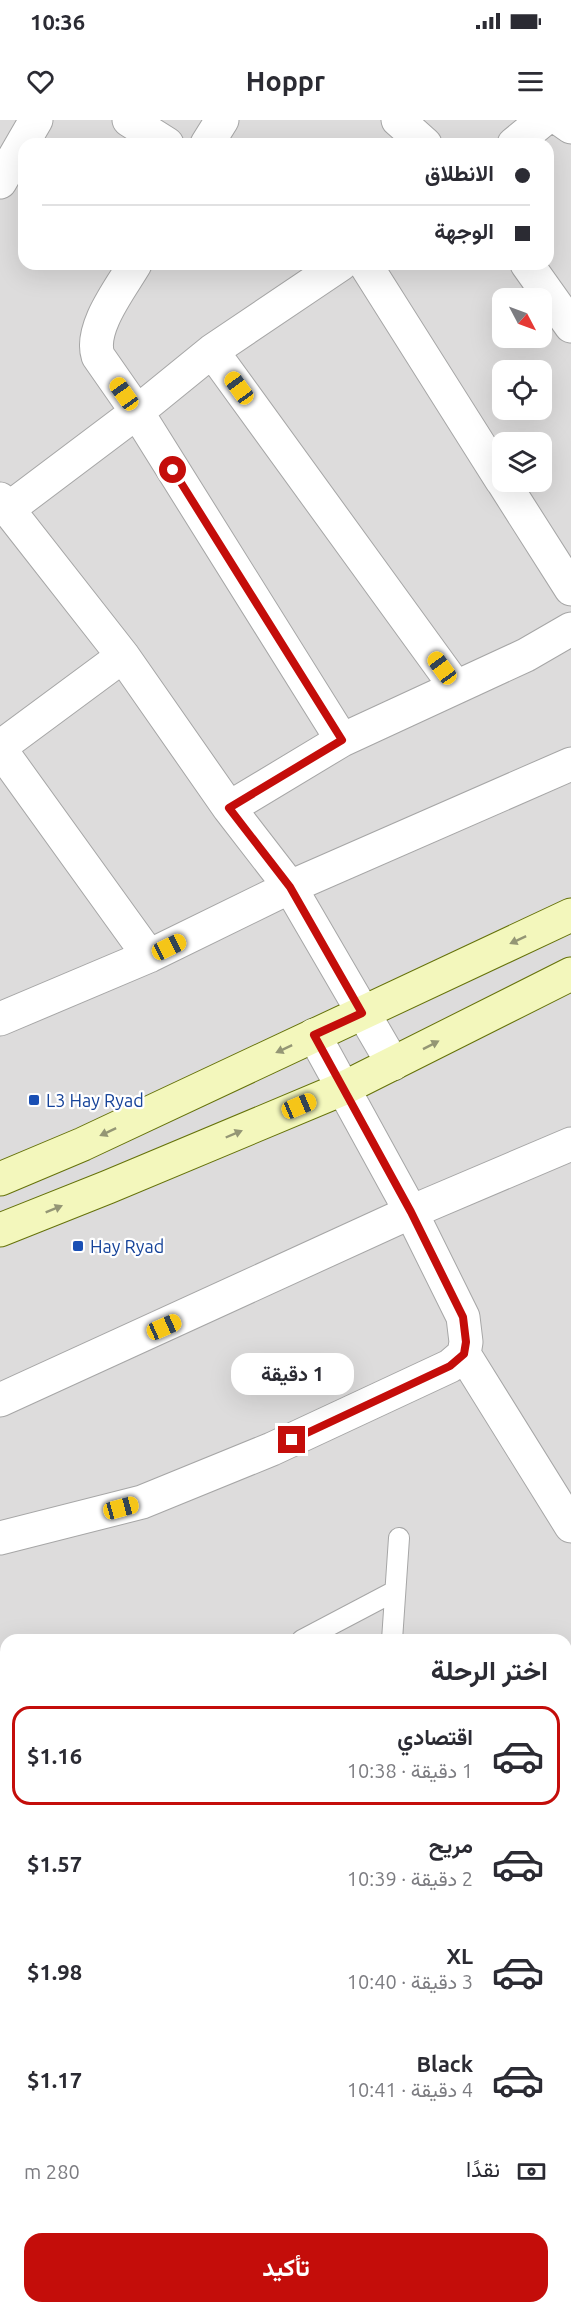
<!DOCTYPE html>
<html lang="ar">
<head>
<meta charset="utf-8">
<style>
	body { margin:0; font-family:Ubuntu,Vazirmatn,sans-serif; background:#f7f7f7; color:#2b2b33; direction:rtl; height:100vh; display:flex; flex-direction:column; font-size:22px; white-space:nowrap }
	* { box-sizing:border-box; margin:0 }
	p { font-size:20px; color:#7c7c81 }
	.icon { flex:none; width:33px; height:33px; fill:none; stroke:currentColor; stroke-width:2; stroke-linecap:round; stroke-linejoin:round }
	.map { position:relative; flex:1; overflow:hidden; direction:ltr }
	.details { position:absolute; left:0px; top:1514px; width:572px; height:680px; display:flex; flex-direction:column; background:#fff; border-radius:18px 18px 0 0; box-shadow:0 6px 24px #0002; direction:rtl }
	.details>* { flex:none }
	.top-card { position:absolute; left:18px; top:18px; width:536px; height:132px; border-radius:18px; box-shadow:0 6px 24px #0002; direction:rtl; display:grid; align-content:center; height:132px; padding:0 24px; background:#fff }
	.needle { width:39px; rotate:131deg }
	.fabs { position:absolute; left:492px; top:168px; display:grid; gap:12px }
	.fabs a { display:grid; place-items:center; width:60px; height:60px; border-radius:12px; background:#fff; box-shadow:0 6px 24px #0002; font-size:30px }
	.end { position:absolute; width:27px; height:27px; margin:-14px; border:8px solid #c40d0a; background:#fff; box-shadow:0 0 0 3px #fff }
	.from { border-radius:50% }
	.bubble { position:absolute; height:42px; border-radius:18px; background:#fff; box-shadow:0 6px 24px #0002; font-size:20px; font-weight:700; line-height:42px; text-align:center; direction:rtl }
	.car { position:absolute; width:18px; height:36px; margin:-18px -9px; border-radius:8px; box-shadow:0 0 4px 2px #0007; background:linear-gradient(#f5c518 24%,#345 0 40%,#f5c518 0 76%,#345 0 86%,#f5c518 0) }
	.top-card b { display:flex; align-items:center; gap:21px; height:57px; font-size:22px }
	.top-card b+b { border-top:2px solid #e1e1e2 }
	.top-card i { width:15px; height:15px; background:#2b2b33 }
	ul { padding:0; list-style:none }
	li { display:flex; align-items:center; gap:18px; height:99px; margin:0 12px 9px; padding:0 12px; border:3px solid transparent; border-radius:18px }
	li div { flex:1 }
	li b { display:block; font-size:22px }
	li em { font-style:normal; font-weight:700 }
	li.active { border-color:#c40d0a }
	li>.icon { width:54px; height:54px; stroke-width:1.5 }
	h2 { padding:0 24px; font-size:27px; line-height:72px }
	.pay { display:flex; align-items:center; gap:15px; height:66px; padding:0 24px; font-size:22px }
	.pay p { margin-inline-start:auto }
	.button { display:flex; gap:12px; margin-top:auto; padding:12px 24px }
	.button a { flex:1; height:69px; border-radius:18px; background:#c40d0a; color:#fff; font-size:24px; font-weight:700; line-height:69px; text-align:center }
	.status { display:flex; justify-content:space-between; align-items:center; height:42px; padding:0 30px; background:#fff; direction:ltr }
	.status svg { height:16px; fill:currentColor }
	header { display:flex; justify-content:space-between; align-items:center; height:78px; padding:0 24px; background:#fff; font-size:27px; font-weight:700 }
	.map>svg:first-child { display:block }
	.residential { fill:#dddcdc; fill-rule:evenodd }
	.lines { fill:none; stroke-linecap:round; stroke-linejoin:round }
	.service-casing { stroke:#a6a6a6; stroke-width:22 }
	.minor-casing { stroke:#a6a6a6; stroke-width:35 }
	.secondary-casing { stroke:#65720a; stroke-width:35 }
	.service { stroke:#fff; stroke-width:20 }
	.minor { stroke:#fff; stroke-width:33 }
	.secondary { stroke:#f3f7bc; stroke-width:33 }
	.oneway { fill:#949675 }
	.route { stroke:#c40d0a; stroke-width:8 }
	.transit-dot { fill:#1a4fb4; stroke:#fff; stroke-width:2 }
	.labels { text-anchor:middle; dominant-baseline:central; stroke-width:4.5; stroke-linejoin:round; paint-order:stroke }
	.transit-label { font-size:18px; fill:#164399; stroke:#fff; text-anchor:start }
</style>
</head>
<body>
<div class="status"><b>10:36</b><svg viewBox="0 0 49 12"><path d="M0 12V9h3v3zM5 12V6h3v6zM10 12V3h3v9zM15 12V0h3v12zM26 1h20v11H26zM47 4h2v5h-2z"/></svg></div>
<header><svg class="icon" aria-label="menu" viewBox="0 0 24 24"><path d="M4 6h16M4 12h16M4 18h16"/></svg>Hoppr<svg class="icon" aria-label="heart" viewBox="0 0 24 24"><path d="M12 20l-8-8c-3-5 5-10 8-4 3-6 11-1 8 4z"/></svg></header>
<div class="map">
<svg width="571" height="2192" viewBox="0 0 571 2192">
	<rect width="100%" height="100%" fill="#efece6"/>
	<!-- residential -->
	<path class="residential" d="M0 0H571V2192H0ZM24 24H548V144H24ZM502 178H542V218H502ZM502 250H542V290H502ZM502 322H542V362H502ZM6 1520H566V2187H6Z"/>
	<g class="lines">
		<!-- service casing -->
		<g class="service-casing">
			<path id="service" d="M302 1520 395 1471
				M392 1520 399 1418
				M566 1572 571 1571
				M0 1707 6 1711
				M566 1813 571 1812
				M542 2187 547 2192"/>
		</g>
		<!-- minor casing -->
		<g class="minor-casing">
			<path id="minor" d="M129 0 167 24
				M398 0 425 24
				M561 0 571 7
				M207 24 222 0
				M514 24 543 0
				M0 62 36 0
				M135 144C121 168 89 208 98 236L137 292 342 620
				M365 144 502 361
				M527 144 571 206
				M212 231 455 566
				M503 362 571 469
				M0 379 123 536 229 688 290 767 393 944
				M7 390 137 292 212 231 341 144
				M0 627 123 536
				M0 629 149 836
				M229 688 342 620 526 535 571 509
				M0 899 149 836 290 767 571 644
				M464 1234 571 1406
				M0 1280 411 1092 571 1024
				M0 1418 142 1382 272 1329 450 1246 464 1234 466 1222 463 1197 411 1092 314 915
				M0 1961 6 1959
				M0 2007 6 2027
				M0 2113 6 2112
				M52 2187 54 2192
				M340 2187 342 2192
				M288 2192 305 2187"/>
		</g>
		<!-- secondary casing -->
		<g class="secondary-casing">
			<path id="secondary" d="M0 1059 83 1024 571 795
				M0 1110 108 1067 342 969 571 854"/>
		</g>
		<!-- service -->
		<use href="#service" class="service"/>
		<!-- minor -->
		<use href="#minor" class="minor"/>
		<!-- secondary -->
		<use href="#secondary" class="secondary"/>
	</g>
	<!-- one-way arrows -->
	<defs><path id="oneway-solid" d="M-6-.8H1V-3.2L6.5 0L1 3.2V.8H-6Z" transform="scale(1.5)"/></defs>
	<g class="oneway">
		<use href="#oneway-solid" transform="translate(518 820) rotate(155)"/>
		<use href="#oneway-solid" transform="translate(431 925) rotate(-27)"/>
		<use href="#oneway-solid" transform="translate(284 929) rotate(155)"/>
		<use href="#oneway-solid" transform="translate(108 1012) rotate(155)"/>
		<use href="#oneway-solid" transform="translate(234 1014) rotate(-23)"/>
		<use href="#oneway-solid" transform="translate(54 1089) rotate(-22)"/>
	</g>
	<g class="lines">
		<!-- route -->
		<path class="route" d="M173 350 342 620 229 688 290 767 362 893 314 915 411 1092 463 1197 466 1222 464 1234 450 1246 292 1320"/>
	</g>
	<!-- markers -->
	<g class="transit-dot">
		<rect x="28" y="974" width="12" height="12" rx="3"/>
		<rect x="72" y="1120" width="12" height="12" rx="3"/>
	</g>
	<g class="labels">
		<!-- transit labels -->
		<g class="transit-label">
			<text x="46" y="980">L3 Hay Ryad</text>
			<text x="90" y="1126">Hay Ryad</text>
		</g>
	</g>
</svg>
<div class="fabs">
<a><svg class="needle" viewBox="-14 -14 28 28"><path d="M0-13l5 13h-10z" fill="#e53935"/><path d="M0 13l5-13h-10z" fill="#7c7c81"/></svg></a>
<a><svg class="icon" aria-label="locate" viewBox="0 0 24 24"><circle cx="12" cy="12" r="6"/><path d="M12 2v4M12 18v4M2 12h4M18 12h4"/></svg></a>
<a><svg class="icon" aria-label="layers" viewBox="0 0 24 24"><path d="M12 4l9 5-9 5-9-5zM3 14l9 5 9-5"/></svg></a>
</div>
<i class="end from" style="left:173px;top:350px"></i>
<i class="end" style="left:292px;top:1320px"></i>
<div class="bubble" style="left:231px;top:1233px;width:123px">1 دقيقة</div>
<i class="car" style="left:239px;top:268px;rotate:324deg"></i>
<i class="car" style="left:124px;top:274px;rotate:325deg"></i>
<i class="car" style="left:442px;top:548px;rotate:324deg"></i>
<i class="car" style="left:169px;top:827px;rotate:64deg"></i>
<i class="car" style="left:299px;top:986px;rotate:67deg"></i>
<i class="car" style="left:164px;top:1207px;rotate:66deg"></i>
<i class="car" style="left:121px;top:1388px;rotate:75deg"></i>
<div class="top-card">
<b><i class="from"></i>الانطلاق</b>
<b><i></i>الوجهة</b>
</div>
<section class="details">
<h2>اختر الرحلة</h2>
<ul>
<li class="active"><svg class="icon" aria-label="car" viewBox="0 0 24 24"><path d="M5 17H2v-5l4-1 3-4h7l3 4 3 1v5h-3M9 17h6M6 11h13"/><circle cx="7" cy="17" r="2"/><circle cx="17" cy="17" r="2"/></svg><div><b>اقتصادي</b><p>1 دقيقة · 10:38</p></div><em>$1.16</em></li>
<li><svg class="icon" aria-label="car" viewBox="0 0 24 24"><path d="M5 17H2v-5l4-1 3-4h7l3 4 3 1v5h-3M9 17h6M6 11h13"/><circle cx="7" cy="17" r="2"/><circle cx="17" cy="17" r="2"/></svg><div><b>مريح</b><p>2 دقيقة · 10:39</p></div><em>$1.57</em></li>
<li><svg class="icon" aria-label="car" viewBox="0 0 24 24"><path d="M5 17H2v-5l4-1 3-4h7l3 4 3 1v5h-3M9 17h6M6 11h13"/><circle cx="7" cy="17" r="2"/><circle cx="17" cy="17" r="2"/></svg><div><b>XL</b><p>3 دقيقة · 10:40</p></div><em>$1.98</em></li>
<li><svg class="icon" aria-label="car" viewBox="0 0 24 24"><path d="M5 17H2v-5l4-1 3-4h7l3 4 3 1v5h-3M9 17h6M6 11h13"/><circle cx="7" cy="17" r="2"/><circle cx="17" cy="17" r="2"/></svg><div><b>Black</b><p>4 دقيقة · 10:41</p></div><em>$1.17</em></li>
</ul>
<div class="pay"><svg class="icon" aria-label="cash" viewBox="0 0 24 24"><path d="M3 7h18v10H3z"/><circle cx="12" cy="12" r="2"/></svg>نقدًا<p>280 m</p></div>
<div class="button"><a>تأكيد</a></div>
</section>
</div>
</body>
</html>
